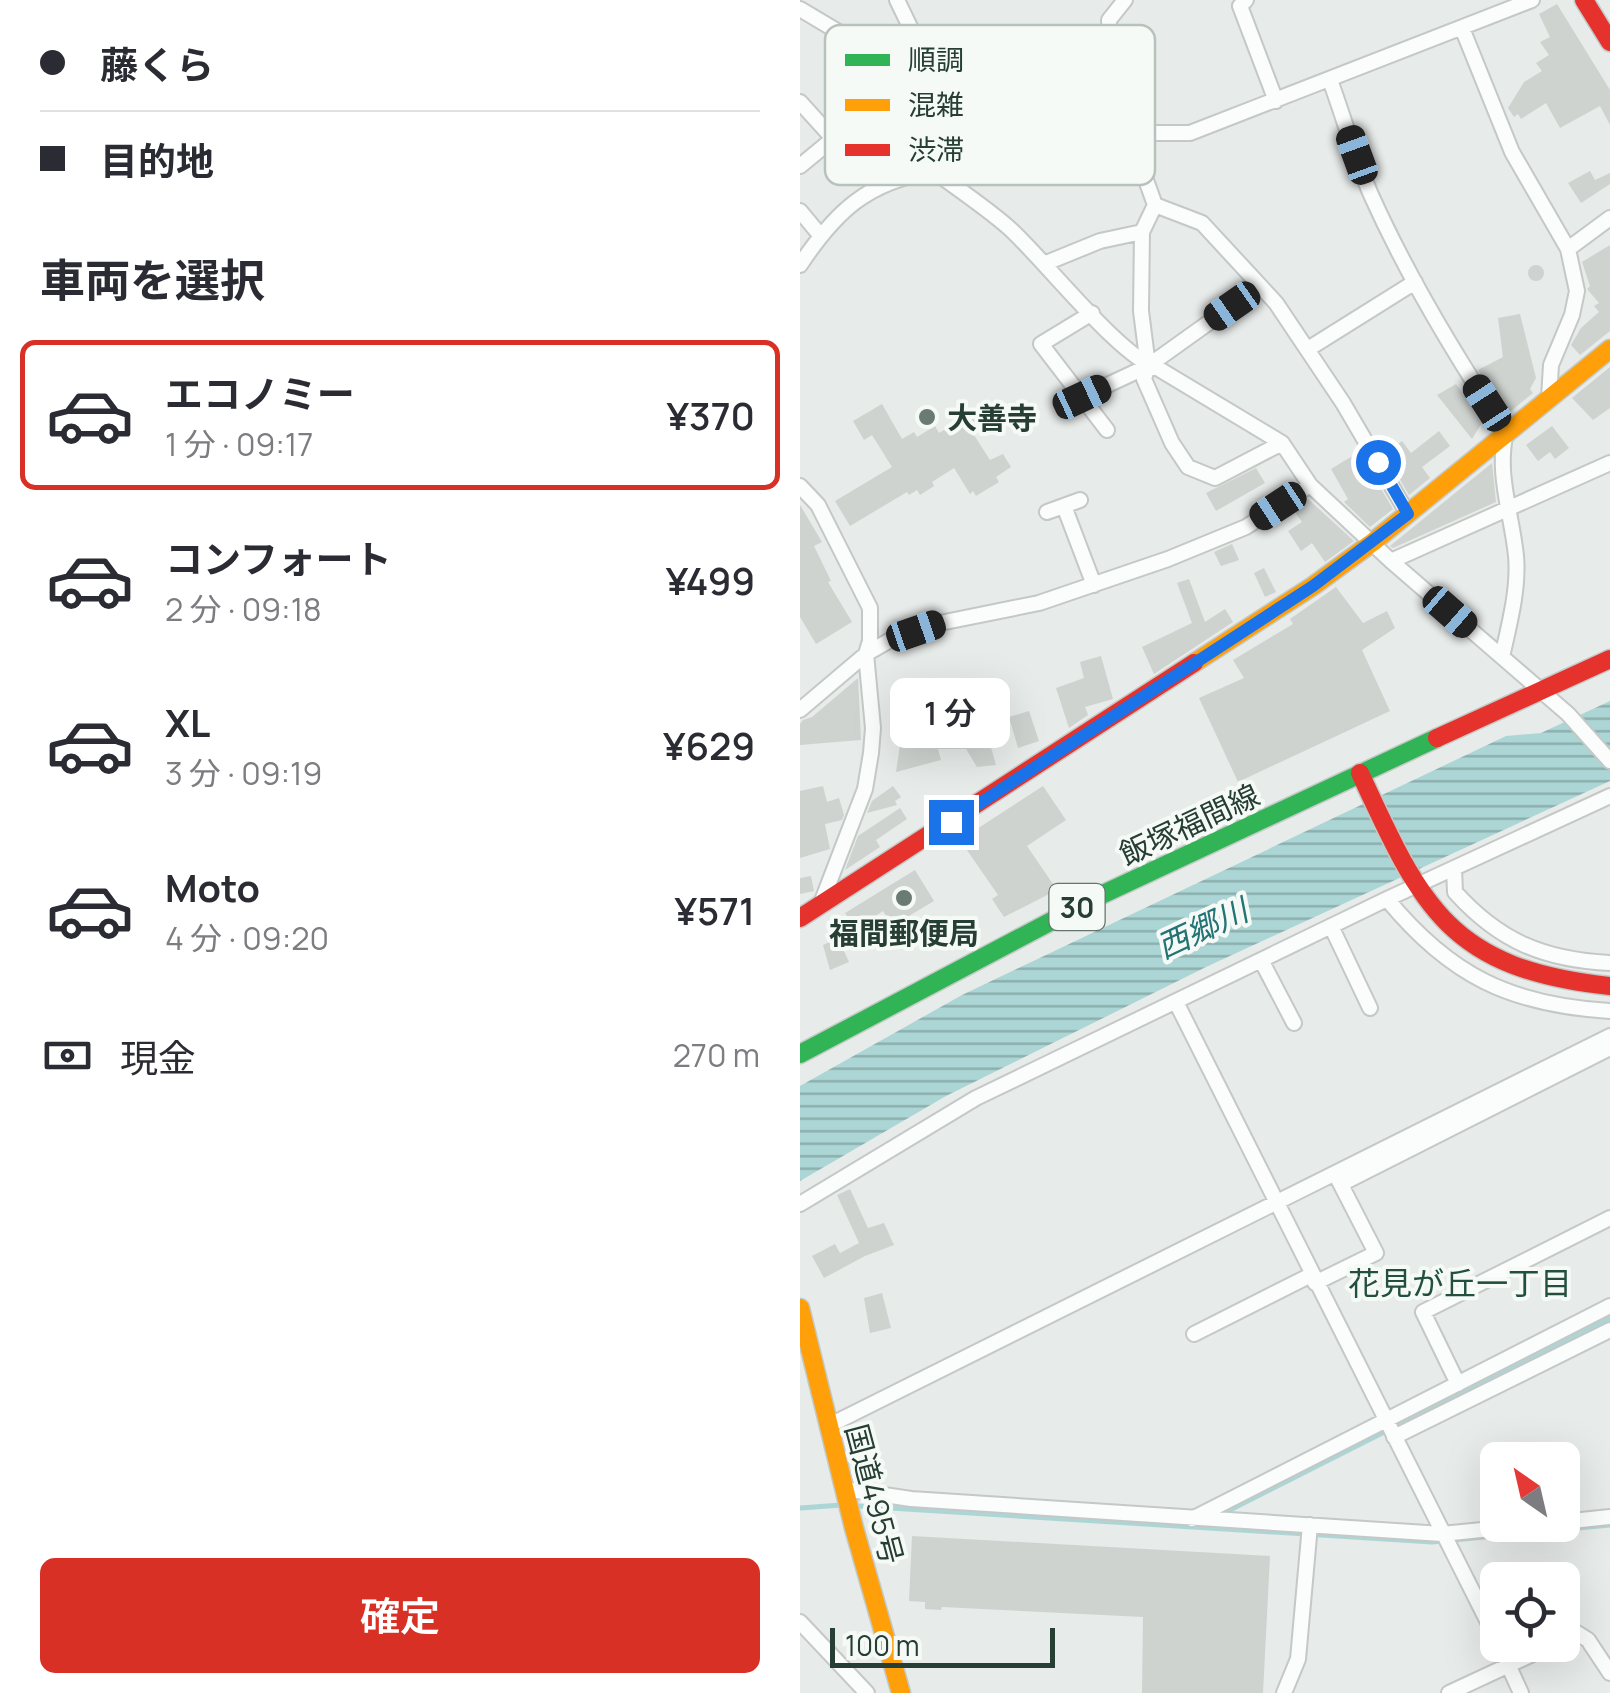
<!DOCTYPE html>
<html lang="ja">
<head>
<meta charset="utf-8">
<style>
	body { margin:0; font-family:Manrope,"Noto Sans JP",sans-serif; background:#f2f2f3; color:#2b2b33; height:100vh; display:flex; flex-direction:column; font-size:38px; white-space:nowrap }
	* { box-sizing:border-box; margin:0 }
	p { font-size:32px; color:#7c7c81 }
	.icon { flex:none; width:55px; height:55px; fill:none; stroke:currentColor; stroke-width:2; stroke-linecap:round; stroke-linejoin:round }
	.map { position:relative; flex:1; overflow:hidden }
	.details { display:flex; flex-direction:column; background:#fff; width:800px }
	.details>* { flex:none }
	.top-card { display:grid; align-content:center; height:220px; padding:0 40px; background:#fff }
	.needle { width:65px; rotate:326deg }
	.controls { position:absolute; left:680px; top:1442px; display:grid; gap:20px }
	.controls a { display:grid; place-items:center; width:100px; height:100px; border-radius:15px; background:#fff; box-shadow:0 10px 40px #0002; font-size:50px }
	.scale { position:absolute; left:30px; bottom:25px; width:225px; box-sizing:border-box; padding-left:10px; border:5px solid #263e34; border-top:0; font-size:28px; line-height:35px; white-space:nowrap; color:#263e34; -webkit-text-stroke:8px #f6faf7; paint-order:stroke }
	.end { position:absolute; width:45px; height:45px; margin:-22px; border:12px solid #1a73e8; background:#fff; box-shadow:0 0 0 5px #fff }
	.from { border-radius:50% }
	.bubble { position:absolute; height:70px; border-radius:15px; background:#fff; box-shadow:0 10px 40px #0002; font-size:32px; font-weight:600; line-height:70px; text-align:center }
	.car { position:absolute; width:30px; height:60px; margin:-30px -15px; border-radius:12px; box-shadow:0 0 8px 2px #0007; background:linear-gradient(#222 24%,#8ab4d8 0 40%,#222 0 76%,#8ab4d8 0 86%,#222 0) }
	.top-card b { display:flex; align-items:center; gap:35px; height:95px; font-size:38px }
	.top-card b+b { border-top:2px solid #e1e1e2 }
	.top-card i { width:25px; height:25px; background:#2b2b33 }
	ul { padding:0; list-style:none }
	li { display:flex; align-items:center; gap:30px; height:150px; margin:0 20px 15px; padding:0 20px; border:5px solid transparent; border-radius:15px }
	li div { flex:1 }
	li b { display:block; font-size:38px }
	li em { font-style:normal; font-weight:600 }
	li.selected { border-color:#d93025 }
	li>.icon { width:90px; height:90px; stroke-width:1.5 }
	h2 { padding:0 40px; font-size:45px; line-height:120px }
	.pay { display:flex; align-items:center; gap:25px; height:110px; padding:0 40px; font-size:38px }
	.pay p { margin-inline-start:auto }
	.button { display:flex; gap:20px; margin-top:auto; padding:20px 40px }
	.button a { flex:1; height:115px; border-radius:15px; background:#d93025; color:#fff; font-size:40px; font-weight:600; line-height:115px; text-align:center }
	main { display:flex; flex:1; min-height:0 }
	.map>svg:first-child { display:block }
	.water { fill:url(#water-rules) }
	.lines { fill:none; stroke-linecap:round; stroke-linejoin:round }
	.stream { stroke:#acd6d5; stroke-width:5 }
	.building { fill:#ced3d0 }
	.street-casing { stroke:#c4c8c6; stroke-width:18 }
	.fast-casing { stroke:#c3c9c6; stroke-width:21 }
	.slow-casing { stroke:#c3c9c6; stroke-width:21 }
	.jam-casing { stroke:#c3c9c6; stroke-width:21 }
	.street { stroke:#fbfcfc; stroke-width:14 }
	.fast { stroke:#30b455; stroke-width:18 }
	.slow { stroke:#ff9f0a; stroke-width:18 }
	.jam { stroke:#e5322d; stroke-width:18 }
	.route { stroke:#1a73e8; stroke-width:12 }
	.poi-dot { fill:#6a7b73; stroke:#f6faf7; stroke-width:4 }
	.labels { text-anchor:middle; dominant-baseline:central; stroke-width:8; stroke-linejoin:round; paint-order:stroke }
	.shield { fill:#f6faf7; stroke:#64766e; stroke-width:2.5 }
	.shield-label { font-size:28px; font-weight:bold; fill:#263e34 }
	.poi-label { font-size:30px; font-weight:bold; fill:#263e34; stroke:#f6faf7; text-anchor:start }
	.street-label { font-size:30px; fill:#263e34; stroke:#f6faf7 }
	.water-label { font-size:32px; font-style:italic; fill:#247476; stroke:#f6faf7 }
	.neighbourhood-label { font-size:32px; fill:#234f3e; stroke:#f6faf7 }
	.key { fill:#f6faf7; stroke:#b8c2bc; stroke-width:2.5 }
	.key-label { font-size:28px; fill:#263e34 }
</style>
</head>
<body>
<main>
<section class="details">
<div class="top-card">
<b><i class="from"></i>藤くら</b>
<b><i></i>目的地</b>
</div>
<h2>車両を選択</h2>
<ul>
<li class="selected"><svg class="icon" aria-label="car" viewBox="0 0 24 24"><path d="M5 17H2v-5l4-1 3-4h7l3 4 3 1v5h-3M9 17h6M6 11h13"/><circle cx="7" cy="17" r="2"/><circle cx="17" cy="17" r="2"/></svg><div><b>エコノミー</b><p>1 分 · 09:17</p></div><em>¥370</em></li>
<li><svg class="icon" aria-label="car" viewBox="0 0 24 24"><path d="M5 17H2v-5l4-1 3-4h7l3 4 3 1v5h-3M9 17h6M6 11h13"/><circle cx="7" cy="17" r="2"/><circle cx="17" cy="17" r="2"/></svg><div><b>コンフォート</b><p>2 分 · 09:18</p></div><em>¥499</em></li>
<li><svg class="icon" aria-label="car" viewBox="0 0 24 24"><path d="M5 17H2v-5l4-1 3-4h7l3 4 3 1v5h-3M9 17h6M6 11h13"/><circle cx="7" cy="17" r="2"/><circle cx="17" cy="17" r="2"/></svg><div><b>XL</b><p>3 分 · 09:19</p></div><em>¥629</em></li>
<li><svg class="icon" aria-label="car" viewBox="0 0 24 24"><path d="M5 17H2v-5l4-1 3-4h7l3 4 3 1v5h-3M9 17h6M6 11h13"/><circle cx="7" cy="17" r="2"/><circle cx="17" cy="17" r="2"/></svg><div><b>Moto</b><p>4 分 · 09:20</p></div><em>¥571</em></li>
</ul>
<div class="pay"><svg class="icon" aria-label="cash" viewBox="0 0 24 24"><path d="M3 7h18v10H3z"/><circle cx="12" cy="12" r="2"/></svg>現金<p>270 m</p></div>
<div class="button"><a>確定</a></div>
</section>
<div class="map">
<svg width="810" height="1693" viewBox="0 0 810 1693">
	<defs>
		<pattern id="water-rules" width="6" height="5" patternUnits="userSpaceOnUse" patternTransform="scale(2.5)"><rect width="6" height="5" fill="#acd6d5"/><path d="M0 2.5h6" fill="none" stroke="#8cafae"/></pattern>
	</defs>
	<rect width="100%" height="100%" fill="#e7ebe9"/>
	<!-- water -->
	<path class="water" d="M810 701V781L406 967 146 1096 0 1181V1086L162 995 706 736 741 733Z"/>
	<g class="lines">
		<!-- stream -->
		<path class="stream" d="M58 1506 632 1542 810 1525
			M0 1508 42 1505
			M422 1514 810 1318"/>
	</g>
	<!-- building -->
	<path class="building" d="M757 4 810 90V125L800 106 760 128 746 103 721 119 718 114 714 117 708 108 724 82 742 71 736 63 749 55 740 42 750 37 739 14Z
		M790 171 795 180 810 173V184L781 203 768 183Z
		M810 245V331L780 355 771 345 781 328 799 312 794 306 799 303 787 289 790 286 782 262Z
		M728 273a8 8 0 1 1 16 0a8 8 0 1 1-16 0Z
		M720 314 736 378 730 389 733 393 707 414 678 370 703 357 698 318Z
		M810 367V408L793 420 772 398Z
		M656 384 683 421 672 439 637 395Z
		M82 404 102 439 114 432 117 437 135 426 139 433 184 406 192 420 174 435 190 460 203 454 211 467 196 477 199 482 176 496 173 491 170 494 154 468 132 482 134 486 120 495 117 490 109 495 107 492 50 526 35 501 92 467 72 435 64 440 53 421Z
		M752 426 769 448 755 459 750 452 738 461 726 445Z
		M639 431 650 446 622 467 630 478 609 495 585 454 602 441 611 453Z
		M559 452 593 509 570 527 544 502 548 499 531 469Z
		M692 463 696 502 593 548 590 546Z
		M456 468 465 483 416 511 406 493Z
		M508 499 554 541 525 562 512 543 501 551 488 531 502 522 493 509Z
		M0 505 22 542 14 546 31 581 28 582 52 622 16 644 0 617Z
		M432 544 439 560 421 566 414 552Z
		M464 568 476 592 465 597 454 573Z
		M389 579 405 622 425 609 433 622 354 674 342 647 392 623 377 583Z
		M536 587 563 623 587 611 595 628 562 650 590 711 438 782 399 698 444 678 433 660 493 624 490 619Z
		M301 656 313 699 285 707 288 715 269 728 256 688 284 678 280 662Z
		M58 678 61 740 0 745V724L3 720 12 717Z
		M165 686 166 690 174 688 196 765 177 767 166 749H138L141 760 96 772 103 724H112L113 719 147 722 140 698Z
		M229 711 239 741 218 748 209 717Z
		M23 786 27 802 39 798 44 815 42 820 25 824 30 849 0 858V791Z
		M93 786 101 797 95 801 97 805 67 813 72 801Z
		M243 786 266 820 227 846 257 890 204 917 192 899 198 895 160 840Z
		M100 808 107 819 76 840 80 847 45 870 58 836Z
		M115 870 134 901 92 926 83 911 59 927 57 924 54 926 45 913Z
		M11 876 14 891 0 894V878Z
		M38 938 49 962 30 970 23 945Z
		M50 1189 68 1228 84 1223 94 1245 65 1256 24 1278 12 1256 35 1244 40 1253 59 1243 37 1195Z
		M82 1293 91 1328 70 1333 64 1298Z
		M112 1536 470 1556 463 1693H342L343 1617 142 1607 141 1610 125 1609V1602L109 1601Z"/>
	<g class="lines">
		<!-- street casing -->
		<g class="street-casing">
			<path id="street" d="M97 0 125 58
				M446 0 440 6 476 101
				M0 9 47 37 125 58 141 69 310 44 329 47 335 56 346 180 355 205 402 223 476 303 543 403 608 514
				M662 28 712 152 768 249 777 291 772 315 751 365 749 398
				M310 44 309 20 325 0
				M141 69 152 97 146 154
				M530 80C544 118 555 159 572 197 609 279 656 357 706 432 696 474 712 515 716 556 719 589 709 625 702 657
				M0 102 77 187
				M0 166 34 138
				M134 171 146 154 343 133H390L732 0
				M355 205 342 232 341 311 348 366 344 379 372 443 388 467 415 478 482 443
				M0 211 20 235
				M768 249 810 218
				M246 263 300 241 342 232
				M0 265C36 211 68 181 134 171 159 190 185 207 208 227 245 260 320 358 359 369L482 443 510 485 591 561 768 714 810 761
				M292 313 241 344 307 430
				M508 349 615 282
				M282 397 348 366 460 286
				M0 486 18 505 70 608V641L66 654 73 728 71 753 65 789 20 906
				M264 506 294 585
				M247 512 280 500
				M591 561 810 463
				M0 710 66 654 92 639 140 623 239 603 368 559 446 527 510 485
				M654 868 655 892C699 941 744 960 810 963
				M587 899C650 976 711 1005 810 1011
				M531 926 570 1008
				M461 960 494 1023
				M376 1002 698 1642
				M541 1184 810 1048
				M0 1204 176 1098 587 899 810 796
				M515 1283 576 1253 538 1179
				M394 1334 511 1275
				M658 1384 623 1312 810 1218
				M28 1426 810 1036
				M594 1437 810 1330
				M44 1489 111 1499 642 1534 731 1525
				M392 1519 810 1306
				M762 1522 810 1517
				M0 1622 67 1693
				M762 1640 777 1633 788 1640 810 1673
				M699 1645 721 1693
				M484 1693 498 1659 510 1525
				M649 1693 752 1645"/>
		</g>
		<!-- fast casing -->
		<g class="fast-casing">
			<path id="fast" d="M0 1054 299 896 637 738"/>
		</g>
		<!-- slow casing -->
		<g class="slow-casing">
			<path id="slow" d="M394 663 513 586 573 542 810 349
				M0 1308 54 1528 101 1693"/>
		</g>
		<!-- jam casing -->
		<g class="jam-casing">
			<path id="jam" d="M784 0 810 42
				M637 738 810 659
				M560 773C622 908 650 969 810 986
				M0 918 394 663"/>
		</g>
		<!-- street -->
		<use href="#street" class="street"/>
		<!-- fast -->
		<use href="#fast" class="fast"/>
		<!-- slow -->
		<use href="#slow" class="slow"/>
		<!-- jam -->
		<use href="#jam" class="jam"/>
	</g>
	<g class="lines">
		<!-- route -->
		<path class="route" d="M151 822 513 586 608 514 578 462"/>
	</g>
	<!-- markers -->
	<g class="poi-dot">
		<circle cx="127" cy="417" r="10"/>
		<circle cx="104" cy="898" r="10"/>
	</g>
	<g class="labels">
		<!-- shield labels -->
		<rect class="shield" x="249.5" y="884" width="55" height="46" rx="8"/>
		<g class="shield-label">
			<text x="277" y="907">30</text>
		</g>
		<!-- poi labels -->
		<g class="poi-label">
			<text x="147" y="417">大善寺</text>
			<text x="104" y="932" text-anchor="middle">福間郵便局</text>
		</g>
		<!-- street labels -->
		<g class="street-label">
			<text transform="translate(389 824) rotate(-25)">飯塚福間線</text>
			<text transform="translate(75 1494) rotate(75)">国道495号</text>
		</g>
		<!-- water labels -->
		<g class="water-label">
			<text transform="translate(402 928) rotate(-25)">西郷川</text>
		</g>
		<!-- neighbourhood labels -->
		<g class="neighbourhood-label">
			<text x="660" y="1283">花見が丘一丁目</text>
		</g>
	</g>
	<!-- legend -->
	<rect x="25" y="25" width="330" height="160" rx="15" class="key"/>
	<rect x="45" y="54" width="45" height="12" fill="#30b455"/>
	<rect x="45" y="99" width="45" height="12" fill="#ff9f0a"/>
	<rect x="45" y="144" width="45" height="12" fill="#e5322d"/>
	<g class="key-label">
		<text x="108" y="70">順調</text>
		<text x="108" y="115">混雑</text>
		<text x="108" y="160">渋滞</text>
	</g>
</svg>
<div class="controls">
<a><svg class="needle" viewBox="-14 -14 28 28"><path d="M0-13l5 13h-10z" fill="#e53935"/><path d="M0 13l5-13h-10z" fill="#7c7c81"/></svg></a>
<a><svg class="icon" aria-label="locate" viewBox="0 0 24 24"><circle cx="12" cy="12" r="6"/><path d="M12 2v4M12 18v4M2 12h4M18 12h4"/></svg></a>
</div>
<div class="scale">100 m</div>
<i class="end from" style="left:578px;top:462px"></i>
<i class="end" style="left:151px;top:822px"></i>
<div class="bubble" style="left:90px;top:678px;width:120px">1 分</div>
<i class="car" style="left:557px;top:155px;rotate:340deg"></i>
<i class="car" style="left:432px;top:306px;rotate:235deg"></i>
<i class="car" style="left:282px;top:397px;rotate:65deg"></i>
<i class="car" style="left:687px;top:403px;rotate:327deg"></i>
<i class="car" style="left:478px;top:506px;rotate:237deg"></i>
<i class="car" style="left:650px;top:612px;rotate:131deg"></i>
<i class="car" style="left:116px;top:631px;rotate:71deg"></i>
</div>
</main>
</body>
</html>
